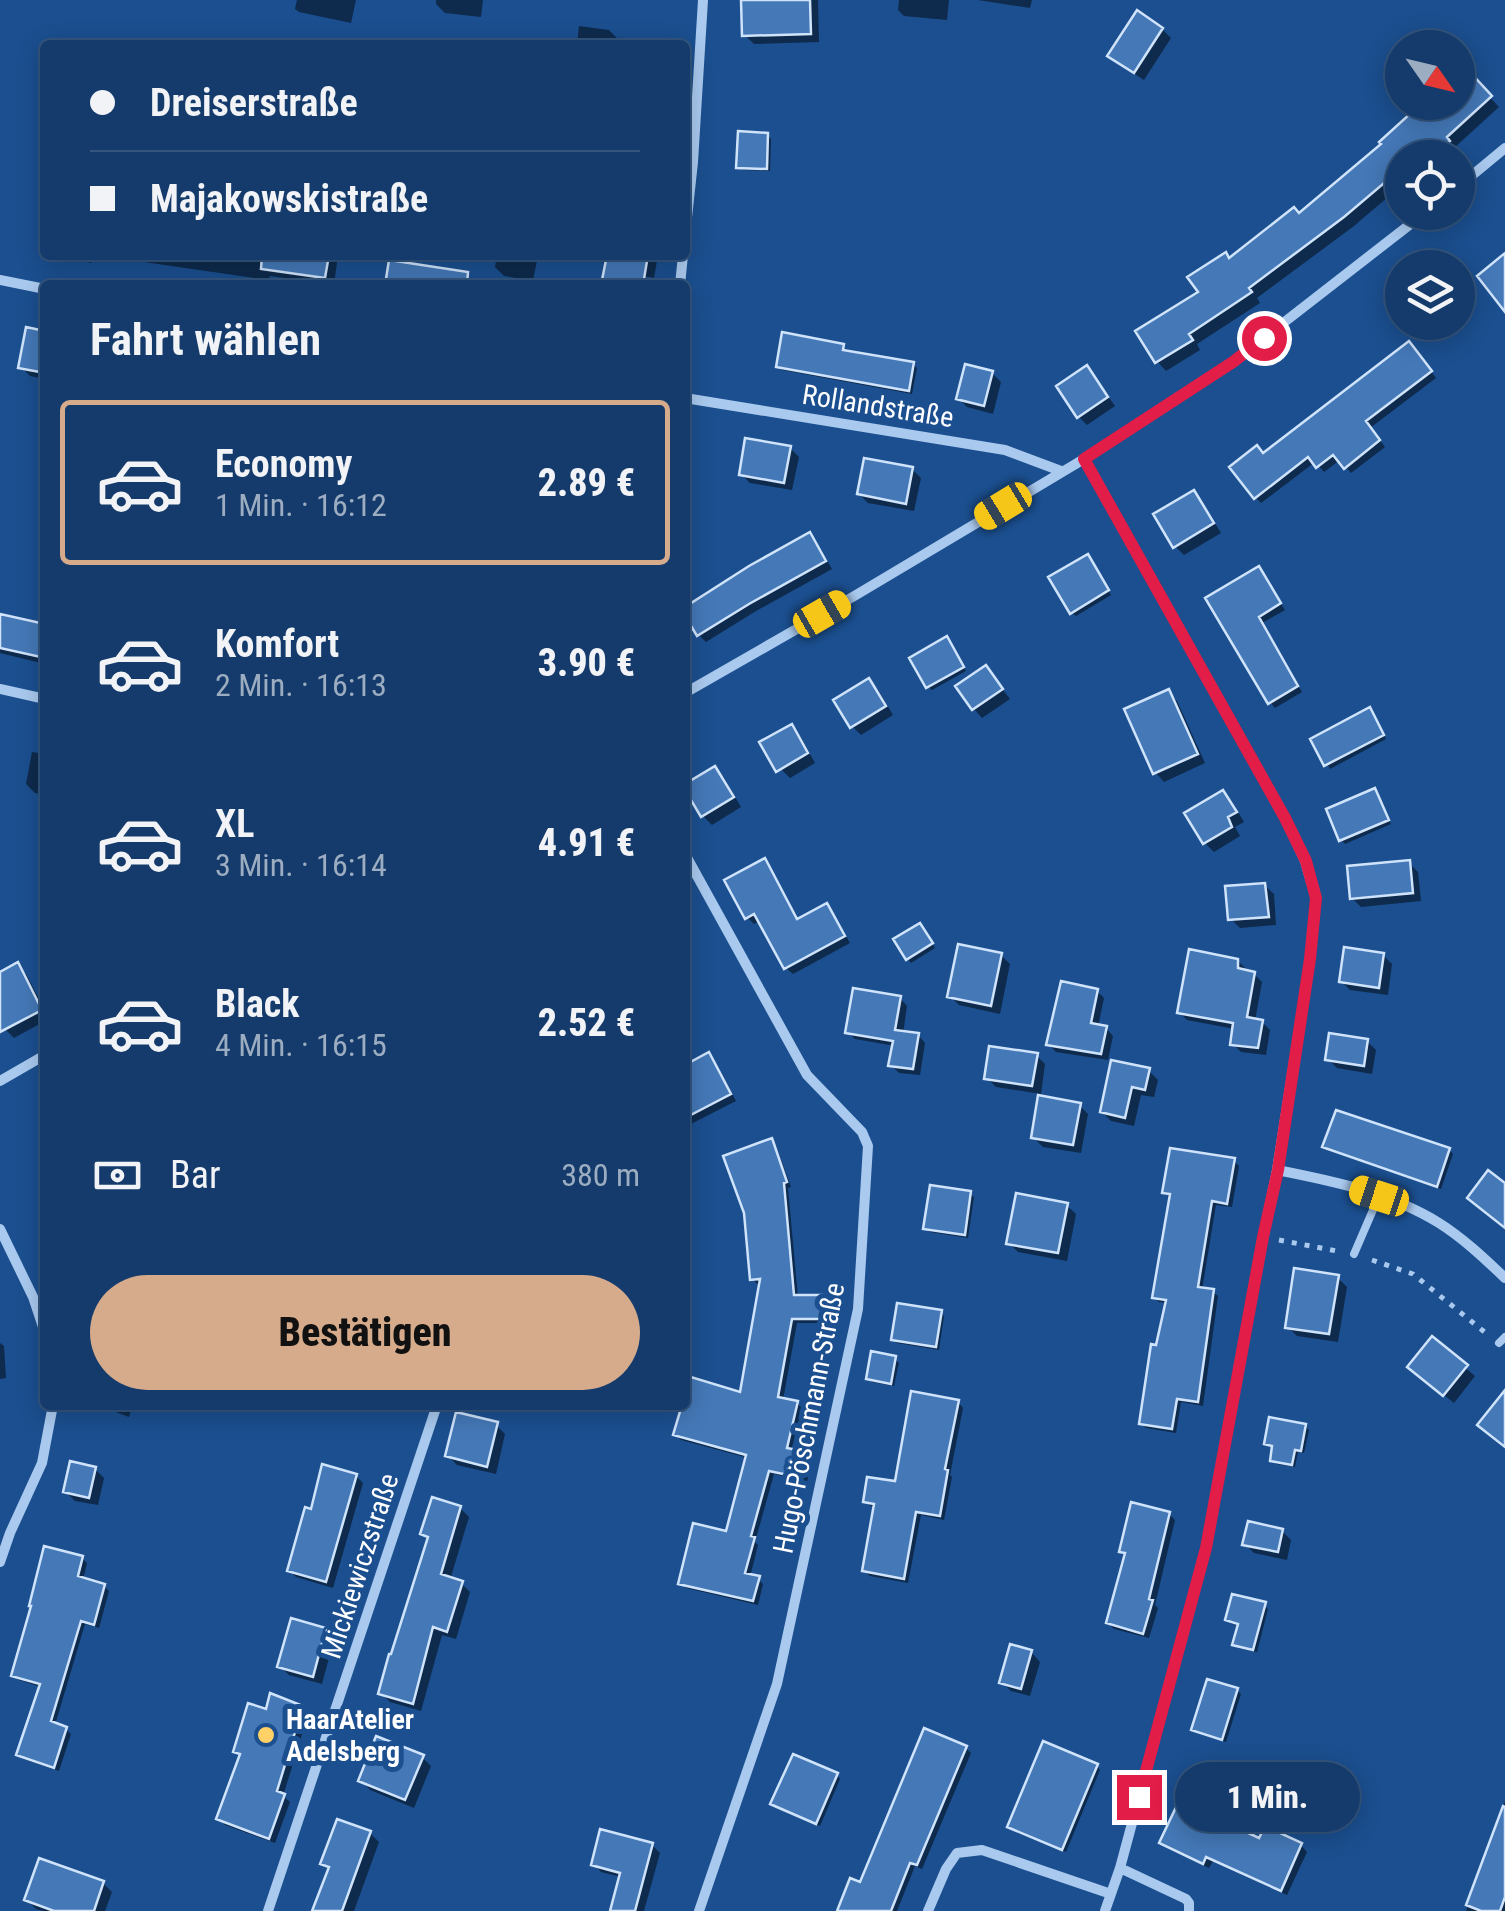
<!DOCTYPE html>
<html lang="de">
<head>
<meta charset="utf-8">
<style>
	body { margin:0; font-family:"Roboto Condensed",sans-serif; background:#1d4271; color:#f1f3f6; height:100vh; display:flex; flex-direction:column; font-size:38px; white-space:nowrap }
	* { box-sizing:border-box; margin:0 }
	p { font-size:32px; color:#9dadc1 }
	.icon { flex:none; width:55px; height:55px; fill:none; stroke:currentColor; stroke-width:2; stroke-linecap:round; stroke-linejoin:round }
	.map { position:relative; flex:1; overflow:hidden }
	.side { position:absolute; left:40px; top:280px; width:650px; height:1130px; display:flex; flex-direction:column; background:#143b6b; border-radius:10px; box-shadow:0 5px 25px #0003,0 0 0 2px #33557e }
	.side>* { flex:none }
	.hud { position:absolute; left:40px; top:40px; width:650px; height:220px; border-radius:10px; box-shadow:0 5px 25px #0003,0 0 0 2px #33557e; display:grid; align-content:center; height:220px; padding:0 50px; background:#143b6b }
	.needle { width:65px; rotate:124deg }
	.controls { position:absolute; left:1385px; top:30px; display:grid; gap:20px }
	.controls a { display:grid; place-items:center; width:90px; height:90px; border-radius:50%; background:#143b6b; box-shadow:0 5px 25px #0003,0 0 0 2px #33557e; font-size:50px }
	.end { position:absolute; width:45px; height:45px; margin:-22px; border:12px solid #e11d48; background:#fff; box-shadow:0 0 0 5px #fff }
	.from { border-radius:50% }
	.bubble { position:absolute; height:70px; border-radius:35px; background:#143b6b; box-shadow:0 5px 25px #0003,0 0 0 2px #33557e; font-size:32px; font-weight:800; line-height:70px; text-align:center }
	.car { position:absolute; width:30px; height:60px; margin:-30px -15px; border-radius:12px; box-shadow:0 0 8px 2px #0007; background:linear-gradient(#f5c518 24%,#345 0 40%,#f5c518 0 76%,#345 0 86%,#f5c518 0) }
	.hud b { display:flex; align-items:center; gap:35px; height:95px; font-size:38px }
	.hud b+b { border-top:2px solid #33557e }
	.hud i { width:25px; height:25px; background:#f1f3f6 }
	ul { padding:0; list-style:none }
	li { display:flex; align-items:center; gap:30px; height:165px; margin:0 20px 15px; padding:0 30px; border:5px solid transparent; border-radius:10px }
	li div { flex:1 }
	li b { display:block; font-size:38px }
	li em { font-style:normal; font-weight:800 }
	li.active { border-color:#d6ab8b }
	li>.icon { width:90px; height:90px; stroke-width:1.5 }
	h2 { padding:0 50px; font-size:45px; line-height:120px }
	.pay { display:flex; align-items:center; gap:25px; height:110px; padding:0 50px; font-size:38px }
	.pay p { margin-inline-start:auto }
	.button { display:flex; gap:20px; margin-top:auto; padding:20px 50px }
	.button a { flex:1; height:115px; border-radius:60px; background:#d6ab8b; color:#111; font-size:40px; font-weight:800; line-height:115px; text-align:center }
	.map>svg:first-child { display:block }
	.shadow { fill:#0007 }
	.building { fill:#4478b7; stroke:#cfe3fa; stroke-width:2.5 }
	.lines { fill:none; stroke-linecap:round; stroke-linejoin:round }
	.path { stroke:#a9c9ee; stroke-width:5; stroke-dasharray:5 8; stroke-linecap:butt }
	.service { stroke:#a9c9ee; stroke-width:8 }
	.minor { stroke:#a9c9ee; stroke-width:10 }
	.route { stroke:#e11d48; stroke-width:12 }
	.poi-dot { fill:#ffd166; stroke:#1b4f8f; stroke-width:4 }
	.labels { text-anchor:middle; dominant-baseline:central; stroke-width:10; stroke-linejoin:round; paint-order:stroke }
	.street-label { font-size:28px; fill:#fff; stroke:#1b4f8f }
	.poi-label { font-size:28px; font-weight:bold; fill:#fff; stroke:#1b4f8f; text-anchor:start }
</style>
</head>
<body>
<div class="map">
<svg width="1505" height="1911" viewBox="0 0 1505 1911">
	<rect width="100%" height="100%" fill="#1b4f8f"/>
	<!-- shadow -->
	<path class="shadow" d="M297 0H356L351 23 299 12 295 9Z
		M436 0H483L481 17 445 13 436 4Z
		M744 0H818L819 42 754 44 745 35Z
		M899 0H949L947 20 904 16 898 10Z
		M978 0H1032L1030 8Z
		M579 26 609 30 619 40 618 45H577Z
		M1162 29 1171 38 1144 80 1119 64 1110 55Z
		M1467 73 1499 107 1454 148 1458 151 1451 158H1402V185L1354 226 1257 298 1260 303 1197 344 1200 350 1166 371 1157 361 1201 293 1230 260 1299 216 1458 102V82Z
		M767 135 771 139 770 171 743 170 739 167Z
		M60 255H93L91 263Z
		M131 255H338L334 285 270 276 269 280 137 261Z
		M497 255H538L533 281 504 276 495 267Z
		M609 255H658L654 278 639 275 637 285H604Z
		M45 333V379L30 376 21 367Z
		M842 346 846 353 913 364 917 368 912 394 782 370 778 366Z
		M1415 351 1436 378 1370 428 1385 447 1351 473 1340 460 1324 472 1315 462 1261 503 1255 497 1264 456Z
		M1086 369 1095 378 1115 406 1087 425 1078 416Z
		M992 373 1001 382 993 414 967 407 958 398Z
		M790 448 799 457 792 490 750 483 741 474Z
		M912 469 921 478 914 511 868 503 859 494Z
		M1193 493 1202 502 1221 533 1184 555 1175 546Z
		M810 535 816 542 832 569 756 611 706 642 699 635 685 610Z
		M1091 560 1111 595 1076 616 1072 613Z
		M1259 569 1285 610 1262 623 1302 692 1275 708 1270 702 1208 599Z
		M0 616 45 627V664L0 653Z
		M950 643 966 671 932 690 928 687Z
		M986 668 1010 699 982 718 974 709Z
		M869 681 878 690 893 715 861 735 852 726Z
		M1168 692 1177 701 1205 763 1164 782 1155 772Z
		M1373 714 1386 739 1330 769 1314 740Z
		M791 727 800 736 815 763 790 778 781 769Z
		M32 752 45 754V795L35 793 26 784Z
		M715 769 724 778 741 807 712 825 703 816 685 786Z
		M1374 791 1391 824 1345 844 1341 840Z
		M1223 793 1232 802 1244 822 1235 827 1240 836 1214 852 1205 843 1188 814Z
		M764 861 771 868 799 921 827 906 833 913 850 943 793 974 786 968 760 920 754 924 747 917Z
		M1409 863 1418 872 1421 901 1361 907 1352 898Z
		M1264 885 1274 894 1276 925 1240 928 1231 919Z
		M923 929 935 948 911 963 908 959Z
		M1191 952 1239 962 1247 970 1246 973 1254 974 1262 982 1255 1021 1262 1022 1270 1030 1266 1055 1241 1052 1233 1044 1235 1029 1187 1020 1179 1012Z
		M1001 955 1010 964 1000 1014 959 1005 950 996Z
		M1383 955 1392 964 1388 995 1350 990 1341 981Z
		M17 965 26 974 45 1010V1021L14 1038 5 1029 0 1019V974Z
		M1097 991 1104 998 1098 1027 1106 1028 1113 1036 1108 1060 1056 1052 1049 1045Z
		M900 998 907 1006 903 1034 918 1035 925 1043 920 1075 899 1073 891 1065 895 1046 855 1039 848 1032Z
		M1367 1041 1376 1050 1372 1074 1337 1068 1328 1059Z
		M709 1055 715 1062 736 1101 685 1127V1067Z
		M1036 1055 1045 1064 1041 1094 996 1087 987 1078Z
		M1149 1071 1158 1080 1154 1097 1141 1095 1134 1126 1111 1121 1102 1112Z
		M1041 1094 1040 1098 1079 1105 1088 1114 1081 1153 1043 1147 1034 1138Z
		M771 1141 776 1146 791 1187 788 1188 798 1297H825L830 1303V1323H797L783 1400 797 1403 802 1408 791 1451 807 1455 812 1460 807 1482 774 1474 755 1542 758 1545 750 1577 758 1579 763 1584 758 1605 686 1588 681 1583 728 1534 748 1458 681 1440 676 1435 692 1380 742 1395 762 1283 757 1284 752 1278Z
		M1325 1146 1449 1150 1453 1154 1441 1189 1329 1150Z
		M1234 1161 1239 1166 1232 1207 1216 1205 1202 1290 1213 1292 1218 1296 1203 1406 1181 1402 1176 1433 1146 1428 1141 1423 1168 1303 1159 1302 1154 1297 1170 1197 1165 1192Z
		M970 1194 974 1197 968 1238 930 1232 926 1228Z
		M1066 1205 1076 1214 1067 1261 1018 1252 1009 1243Z
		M1337 1277 1347 1287 1338 1342 1297 1336 1288 1327Z
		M940 1312 944 1316 939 1350 897 1343 894 1340Z
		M1433 1340 1475 1376 1454 1403 1419 1375Z
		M0 1343 4 1346 6 1378 0 1379Z
		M895 1359 899 1363 894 1386 872 1382 868 1378Z
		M958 1402 963 1408 950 1475 952 1477 944 1520 921 1515 908 1583 870 1576 864 1571 876 1507 871 1506 865 1501 897 1484Z
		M97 1405H133L129 1417Z
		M496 1425 505 1434 496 1474 457 1465 448 1456Z
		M1305 1426 1309 1430 1304 1453 1298 1452 1295 1467 1276 1464 1272 1460 1275 1448 1267 1443Z
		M95 1469 104 1478 98 1505 75 1501 66 1492Z
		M356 1476 363 1483 333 1588 296 1577 289 1570 313 1512Z
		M460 1508 469 1517 450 1580 461 1583 470 1592 456 1639 442 1635 421 1711 390 1702 381 1693 430 1540 423 1534Z
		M1169 1514 1175 1520 1155 1605 1158 1608 1149 1638 1114 1629 1108 1623 1127 1556 1122 1551Z
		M1282 1531 1291 1540 1287 1560 1254 1553 1245 1544Z
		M82 1558 87 1563 83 1580 104 1586 109 1591 99 1628 85 1624 55 1725 66 1729 71 1734 59 1771 24 1759 19 1754 41 1687 19 1680 14 1675Z
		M1264 1605 1268 1609 1257 1652 1239 1648 1235 1644 1240 1626 1232 1624 1228 1620Z
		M325 1630 334 1639 322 1684 289 1675 280 1666Z
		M1031 1652 1040 1662 1030 1696 1011 1691 1002 1682Z
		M1237 1690 1241 1694 1226 1742 1198 1733 1194 1729Z
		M302 1708 308 1715 283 1796 290 1802 275 1843 225 1825 219 1818 241 1756 236 1751 267 1712Z
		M966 1748 971 1753 922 1869 915 1866 897 1911H840Z
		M422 1757 431 1766 414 1808 370 1790 361 1780Z
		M1097 1766 1100 1770 1066 1852 1014 1830 1010 1826Z
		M837 1775 840 1779 820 1826 777 1808 773 1804Z
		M1505 1801V1911H1466L1493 1840Z
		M1266 1829 1301 1845 1307 1852 1287 1895 1213 1861 1209 1868 1169 1849 1162 1843 1260 1842Z
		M370 1833 379 1842 354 1911H315L331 1870 323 1863Z
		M652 1845 660 1853 644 1911H612L621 1877 601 1872 594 1864Z
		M103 1883 112 1892 105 1911H43L36 1909 27 1900Z"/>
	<!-- building -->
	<path class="building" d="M741 0H810L811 34 742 36Z
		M1137 10 1163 28 1134 73 1107 56Z
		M1458 59 1492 96 1447 137 1450 141 1431 158H1402V168L1344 217 1249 288 1252 292 1189 334 1193 340 1155 363 1135 331 1198 292 1187 277 1226 252 1229 258 1294 207 1299 213 1381 144 1379 142 1423 102H1458Z
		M738 131 768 133 767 169 736 168Z
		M1505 253V312L1477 276Z
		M262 255H329L325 278 261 269Z
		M607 255H648L643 285H601Z
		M389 260 468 272 467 285H385Z
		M26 327 45 331V373L18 368Z
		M782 332 844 344 843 350 914 362 909 391 776 367Z
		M1409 341 1432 371 1366 421 1380 440 1344 469 1333 455 1316 468 1308 457 1254 499 1229 467 1257 445 1263 453Z
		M965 364 993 371 984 406 956 399Z
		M1087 365 1108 397 1077 418 1056 386Z
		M745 438 791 446 784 483 739 475Z
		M864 458 913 467 906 504 857 494Z
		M1194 490 1214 523 1173 548 1153 514Z
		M810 532 826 561 749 604 697 636 685 616V607L749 566Z
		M1088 554 1109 590 1070 614 1048 577Z
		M1259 566 1281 603 1259 617 1298 686 1268 704 1205 598Z
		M0 614 45 624V658L0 648Z
		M947 636 964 667 926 688 909 658Z
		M986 665 1003 689 972 710 955 686Z
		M869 678 886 706 850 728 833 700Z
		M1169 689 1198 754 1153 774 1124 709Z
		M1370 707 1384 735 1324 766 1310 739Z
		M792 724 808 753 776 772 759 742Z
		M715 766 734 797 701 817 685 790V784Z
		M1375 788 1389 820 1339 841 1326 809Z
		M1223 790 1237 812 1228 817 1232 827 1203 844 1184 813Z
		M765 858 797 919 827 903 845 936 784 969 754 914 745 919 724 880Z
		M1410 860 1413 893 1350 899 1347 866Z
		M1265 883 1269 917 1228 920 1225 886Z
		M920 923 933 943 906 960 893 939Z
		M958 944 1002 953 991 1006 947 997Z
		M1344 947 1384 953 1379 988 1339 982Z
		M1189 949 1238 959V968L1255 972 1247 1017 1263 1020 1258 1048 1230 1045 1233 1023 1177 1013Z
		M18 962 42 1010 0 1032V972Z
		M1061 981 1098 989 1091 1023 1107 1026 1101 1054 1046 1045Z
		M853 988 901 996 895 1030 919 1033 913 1069 888 1066 893 1041 845 1033Z
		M1329 1033 1368 1039 1364 1066 1325 1060Z
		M989 1046 1038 1053 1032 1086 984 1079Z
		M709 1052 731 1094 685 1118V1065Z
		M1111 1060 1150 1068 1145 1090 1132 1087 1125 1118 1100 1112Z
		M1038 1095 1081 1103 1073 1145 1031 1138Z
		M1336 1110 1450 1148 1437 1187 1322 1147Z
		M772 1138 787 1182 784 1183 794 1295H826L825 1319H792L778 1397 798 1401 787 1448 808 1452 802 1478 769 1471 751 1536 755 1537 745 1573 760 1576 753 1601 678 1584 693 1523 726 1531 746 1455 673 1435 682 1405H685V1395L691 1377 740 1392 760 1279 750 1280 744 1213 723 1156Z
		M1170 1148 1235 1158 1227 1204 1212 1201 1198 1287 1214 1289 1198 1402 1177 1399 1172 1429 1139 1424 1151 1344 1156 1345 1166 1300 1152 1298 1170 1194 1162 1193Z
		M1488 1170 1505 1183V1228L1467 1198Z
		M930 1185 971 1191 965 1235 923 1229Z
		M1016 1193 1068 1203 1058 1253 1006 1244Z
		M1294 1268 1339 1275 1329 1334 1285 1328Z
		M897 1303 942 1310 936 1347 891 1340Z
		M1432 1336 1468 1365 1443 1396 1407 1367Z
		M871 1351 896 1356 891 1384 866 1379Z
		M1505 1390V1447L1477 1425Z
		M911 1391 959 1400 945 1469 948 1470 940 1516 916 1512 904 1579 862 1571 874 1504 863 1502 867 1477 895 1481Z
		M456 1412 498 1422 487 1467 445 1456Z
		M1269 1417 1306 1424 1301 1451 1295 1450 1292 1465 1270 1461 1272 1446 1264 1444Z
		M70 1461 96 1467 89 1498 63 1492Z
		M322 1464 357 1474 326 1582 287 1571 305 1507 311 1509Z
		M432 1497 461 1506 441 1574 463 1581 447 1632 433 1627 413 1704 378 1694 389 1654H391L428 1537 420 1534Z
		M1131 1502 1170 1512 1149 1599 1153 1600 1143 1634 1106 1623 1125 1553 1119 1552Z
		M1248 1521 1283 1529 1278 1552 1242 1545Z
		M44 1546 83 1556 78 1576 105 1584 94 1625 81 1621 51 1721 67 1727 54 1768 16 1755 40 1684 11 1676 31 1606H29Z
		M1232 1594 1266 1602 1253 1650 1232 1645 1238 1624 1225 1620Z
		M291 1618 326 1628 313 1677 277 1667Z
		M1010 1644 1032 1650 1021 1689 999 1683Z
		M1207 1679 1238 1688 1222 1740 1191 1730Z
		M270 1693 303 1706 277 1791 285 1794 269 1839 216 1819 240 1754 233 1752 248 1703 266 1709Z
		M924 1728 967 1746 917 1865 910 1863 891 1911H837L850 1878 860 1882Z
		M376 1736 424 1755 405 1800 358 1781Z
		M1043 1741 1098 1764 1062 1850 1007 1827Z
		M793 1754 838 1773 816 1824 770 1804Z
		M1179 1801 1259 1838 1265 1826 1302 1843 1281 1891 1206 1857 1203 1864 1159 1843Z
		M1503 1806 1505 1807V1897L1500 1911H1481L1466 1905Z
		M337 1819 371 1831 342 1911H312L329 1867 320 1864Z
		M600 1829 653 1843 635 1911H610L620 1873 591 1865Z
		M39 1858 104 1881 94 1911H54L24 1900Z"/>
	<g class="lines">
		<!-- path -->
		<path class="path" d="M1279 1240 1337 1251
			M1372 1260 1413 1274 1487 1334"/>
		<!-- service -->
		<path class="service" d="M1354 1254 1379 1196
			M1499 1343 1505 1337"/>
		<!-- minor -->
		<path class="minor" d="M1458 187 1505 148
			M685 236 693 162 703 0
			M0 280 45 289
			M680 285 683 255
			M685 398 1005 450 1061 471
			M1084 459 1285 818 1305 861 1316 899 1310 959 1277 1170 1263 1237 1206 1548 1120 1868 1105 1911
			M0 689 45 699
			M685 693 856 595 1084 459 1233 362 1426 212
			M685 854 807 1075 862 1132 868 1146 858 1309 777 1684 699 1911
			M0 1081 45 1055
			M1277 1170C1333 1181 1391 1193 1439 1223 1463 1238 1485 1259 1505 1278
			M0 1229 33 1297 45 1333
			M0 1562 10 1533 42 1463 53 1405
			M1120 1868 1186 1899 1189 1903V1911
			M268 1911 437 1405
			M928 1911 946 1869 957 1853 982 1850 1111 1894"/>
	</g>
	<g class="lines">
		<!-- route -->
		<path class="route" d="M1139 1797 1206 1548 1263 1237 1278 1170 1310 959 1316 898 1306 861 1285 818 1084 459 1233 362 1264 338"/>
	</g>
	<!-- markers -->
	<circle class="poi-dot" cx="266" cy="1735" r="10"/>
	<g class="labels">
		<!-- street labels -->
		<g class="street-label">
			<text transform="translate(878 406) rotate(9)">Rollandstraße</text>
			<text transform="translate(809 1418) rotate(-79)">Hugo-Pöschmann-Straße</text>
			<text transform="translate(360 1566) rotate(-72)">Mickiewiczstraße</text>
		</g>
		<!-- poi labels -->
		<g class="poi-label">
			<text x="286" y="1719">HaarAtelier<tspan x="286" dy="32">Adelsberg</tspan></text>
		</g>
	</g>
</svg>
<div class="controls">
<a><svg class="needle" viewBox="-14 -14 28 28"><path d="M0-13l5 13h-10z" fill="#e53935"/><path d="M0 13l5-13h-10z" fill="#9dadc1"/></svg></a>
<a><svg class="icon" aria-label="locate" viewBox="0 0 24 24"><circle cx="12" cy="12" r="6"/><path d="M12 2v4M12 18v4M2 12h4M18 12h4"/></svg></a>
<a><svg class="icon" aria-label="layers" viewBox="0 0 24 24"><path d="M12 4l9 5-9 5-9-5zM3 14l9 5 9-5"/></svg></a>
</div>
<i class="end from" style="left:1264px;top:338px"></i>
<i class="end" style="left:1139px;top:1797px"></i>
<div class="bubble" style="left:1175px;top:1762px;width:185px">1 Min.</div>
<i class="car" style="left:1003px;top:506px;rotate:239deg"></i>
<i class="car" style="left:822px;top:614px;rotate:60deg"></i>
<i class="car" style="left:1379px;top:1196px;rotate:288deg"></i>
<div class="hud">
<b><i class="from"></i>Dreiserstraße</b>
<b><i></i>Majakowskistraße</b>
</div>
<section class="side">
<h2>Fahrt wählen</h2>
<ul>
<li class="active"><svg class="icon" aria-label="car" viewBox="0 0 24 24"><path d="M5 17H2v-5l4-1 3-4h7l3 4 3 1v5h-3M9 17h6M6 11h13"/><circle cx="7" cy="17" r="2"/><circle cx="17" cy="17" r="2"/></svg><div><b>Economy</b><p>1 Min. · 16:12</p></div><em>2.89 €</em></li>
<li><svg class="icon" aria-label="car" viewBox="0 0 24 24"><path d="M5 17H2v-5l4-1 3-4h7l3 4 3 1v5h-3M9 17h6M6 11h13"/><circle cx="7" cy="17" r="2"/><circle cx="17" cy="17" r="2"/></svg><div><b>Komfort</b><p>2 Min. · 16:13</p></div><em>3.90 €</em></li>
<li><svg class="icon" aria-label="car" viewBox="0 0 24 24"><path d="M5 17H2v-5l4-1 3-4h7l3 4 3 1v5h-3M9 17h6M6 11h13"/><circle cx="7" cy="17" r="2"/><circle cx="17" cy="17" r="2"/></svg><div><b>XL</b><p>3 Min. · 16:14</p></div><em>4.91 €</em></li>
<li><svg class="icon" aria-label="car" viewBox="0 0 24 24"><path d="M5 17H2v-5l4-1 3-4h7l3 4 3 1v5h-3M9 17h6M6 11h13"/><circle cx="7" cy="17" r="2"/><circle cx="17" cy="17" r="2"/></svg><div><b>Black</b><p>4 Min. · 16:15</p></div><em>2.52 €</em></li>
</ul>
<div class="pay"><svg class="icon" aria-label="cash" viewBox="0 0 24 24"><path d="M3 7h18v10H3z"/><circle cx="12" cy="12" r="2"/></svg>Bar<p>380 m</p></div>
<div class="button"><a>Bestätigen</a></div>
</section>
</div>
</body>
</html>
